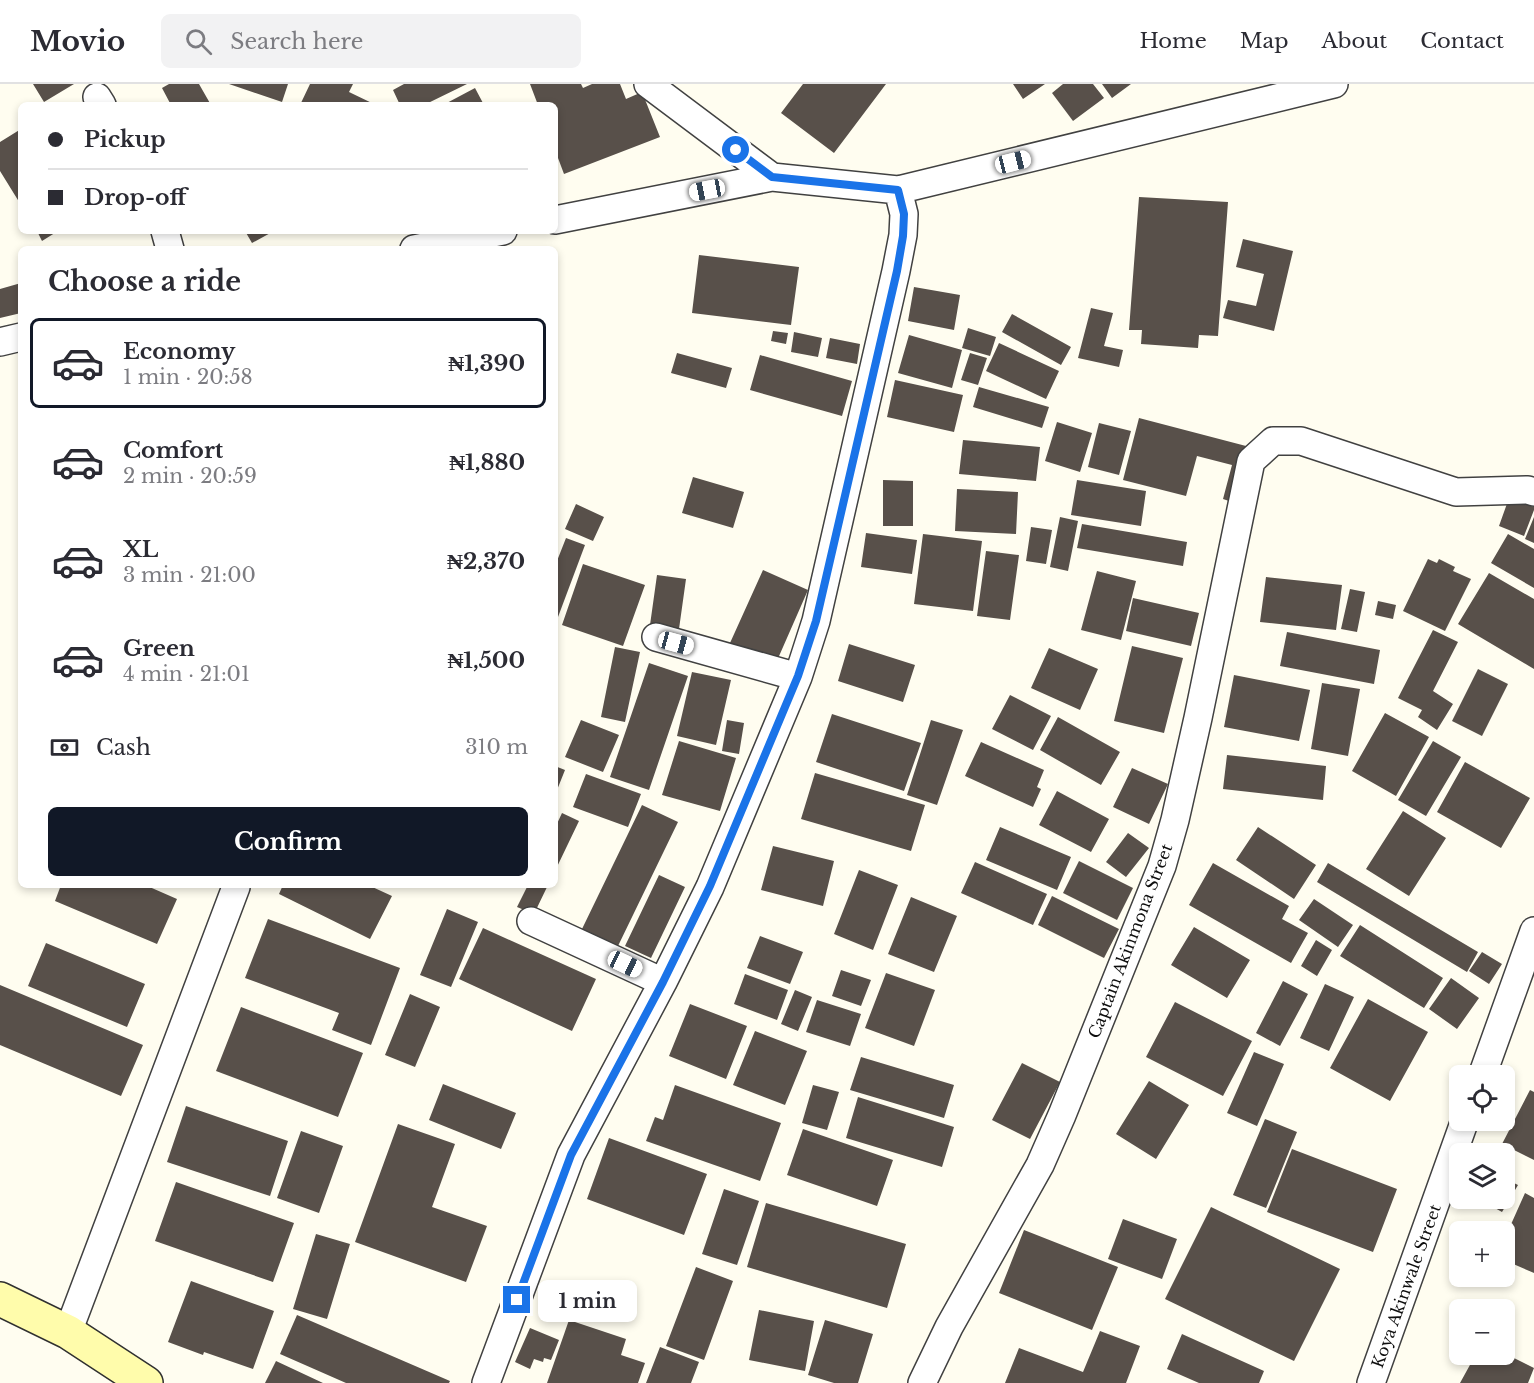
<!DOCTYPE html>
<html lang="en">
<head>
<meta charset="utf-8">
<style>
	body { margin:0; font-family:"Libre Baskerville",serif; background:#f2f2f3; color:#2b2b33; height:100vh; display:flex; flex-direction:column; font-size:22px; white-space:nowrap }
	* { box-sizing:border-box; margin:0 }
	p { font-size:20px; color:#7c7c81 }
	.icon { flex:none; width:33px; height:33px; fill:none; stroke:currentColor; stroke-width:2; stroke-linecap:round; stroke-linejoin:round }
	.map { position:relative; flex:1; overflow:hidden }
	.details { position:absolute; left:18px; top:162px; width:540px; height:642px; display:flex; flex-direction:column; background:#fff; border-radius:9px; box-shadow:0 3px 9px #0003 }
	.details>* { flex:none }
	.hud { position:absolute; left:18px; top:18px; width:540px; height:132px; border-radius:9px; box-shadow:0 3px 9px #0003; display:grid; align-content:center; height:132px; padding:0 30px; background:#fff }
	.buttons { position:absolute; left:1449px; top:981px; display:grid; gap:12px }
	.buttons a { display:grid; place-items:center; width:66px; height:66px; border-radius:9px; background:#fff; box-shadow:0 3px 9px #0003; font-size:30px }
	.end { position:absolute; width:27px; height:27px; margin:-14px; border:8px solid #1a73e8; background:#fff; box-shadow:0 0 0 3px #fff }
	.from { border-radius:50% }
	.bubble { position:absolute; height:42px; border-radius:9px; background:#fff; box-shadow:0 3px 9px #0003; font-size:20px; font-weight:800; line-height:42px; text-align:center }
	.car { position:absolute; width:18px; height:36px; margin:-18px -9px; border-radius:8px; box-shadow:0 0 4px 2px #0007; background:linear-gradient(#fff 24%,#345 0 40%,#fff 0 76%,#345 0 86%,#fff 0) }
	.hud b { display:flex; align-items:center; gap:21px; height:57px; font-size:22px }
	.hud b+b { border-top:2px solid #e1e1e2 }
	.hud i { width:15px; height:15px; background:#2b2b33 }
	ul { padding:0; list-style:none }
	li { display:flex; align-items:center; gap:18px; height:90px; margin:0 12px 9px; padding:0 18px; border:3px solid transparent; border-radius:9px }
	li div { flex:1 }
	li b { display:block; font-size:22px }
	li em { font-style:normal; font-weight:800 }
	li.active { border-color:#111827 }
	li>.icon { width:54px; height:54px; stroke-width:1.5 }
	h2 { padding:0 30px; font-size:27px; line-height:72px }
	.pay { display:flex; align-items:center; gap:15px; height:66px; padding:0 30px; font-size:22px }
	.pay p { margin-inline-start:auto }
	.cta { display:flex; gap:12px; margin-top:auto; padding:12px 30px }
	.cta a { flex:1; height:69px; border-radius:9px; background:#111827; color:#fff; font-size:24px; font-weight:800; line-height:69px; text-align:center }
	header { display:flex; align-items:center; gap:36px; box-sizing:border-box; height:84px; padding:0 30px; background:#fff; border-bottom:2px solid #e1e1e2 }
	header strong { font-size:28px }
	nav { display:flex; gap:33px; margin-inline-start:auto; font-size:21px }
	.search { width:420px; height:54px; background:#f2f2f3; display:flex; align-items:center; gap:15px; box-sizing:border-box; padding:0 21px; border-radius:9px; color:#7c7c81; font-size:22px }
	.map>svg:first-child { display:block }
	.building { fill:#58504a }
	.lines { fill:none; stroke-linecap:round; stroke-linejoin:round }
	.street-casing { stroke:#414141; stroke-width:30 }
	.secondary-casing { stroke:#303030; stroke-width:36 }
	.street { stroke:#fff; stroke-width:27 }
	.secondary { stroke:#fffcab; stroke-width:33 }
	.route { stroke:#1a73e8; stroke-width:8 }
	.labels { text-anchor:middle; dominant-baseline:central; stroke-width:6; stroke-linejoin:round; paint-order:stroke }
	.street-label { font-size:16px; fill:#0e0e0e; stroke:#fff }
</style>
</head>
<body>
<header>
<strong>Movio</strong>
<div class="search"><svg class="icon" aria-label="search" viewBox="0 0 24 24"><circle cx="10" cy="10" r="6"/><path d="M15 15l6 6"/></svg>Search here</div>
<nav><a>Home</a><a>Map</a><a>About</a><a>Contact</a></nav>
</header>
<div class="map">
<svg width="1534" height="1299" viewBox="0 0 1534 1299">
	<rect width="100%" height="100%" fill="#fffdf0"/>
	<!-- building -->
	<path class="building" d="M33 0H74L44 18Z
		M169 0H199L211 21H171L162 4Z
		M229 0H288L282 18Z
		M310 0H353L349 8 376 21H300Z
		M404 0H467L424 21H400L393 6Z
		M530 0H581L583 4 592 0H620L626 15 642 8 660 53 564 90 555 66V21H538Z
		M803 0H886L834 69 781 29Z
		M1013 0H1045L1023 15Z
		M1063 0H1093L1104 14 1073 37 1052 9Z
		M1102 0H1131L1112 14Z
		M475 4 484 21H443Z
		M21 45V121L0 87V58Z
		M1139 113 1228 118 1218 252 1199 251 1198 264 1141 260 1142 246H1129Z
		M37 147H58L42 157Z
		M245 147H274L252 159Z
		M1243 155 1293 167 1274 247 1223 234 1228 216 1256 222 1264 190 1236 183Z
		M699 171 799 183 791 241 692 229Z
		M21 199V229L0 234V205Z
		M914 203 960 211 954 246 908 237Z
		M1091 224 1113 229 1104 262 1123 266 1119 283 1078 274Z
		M1012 230 1071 263 1061 281 1002 248Z
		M968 244 996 253 990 272 962 264Z
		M773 247 788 249 786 260 771 257Z
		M794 248 822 254 818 273 791 268Z
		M909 251 962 266 952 304 898 289Z
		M830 254 860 260 857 280 826 274Z
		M999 259 1059 287 1046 315 986 287Z
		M677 269 732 284 726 304 671 289Z
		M970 269 987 274 978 301 961 296Z
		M760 271 852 297 842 332 750 306Z
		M895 296 963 311 954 348 887 333Z
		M979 303 1049 323 1042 344 973 323Z
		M1139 334 1246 362 1232 418 1223 415 1232 381 1197 372 1186 412 1123 396Z
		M1057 338 1092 349 1080 388 1045 377Z
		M1099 339 1131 347 1119 391 1088 383Z
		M963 356 1040 363 1036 397 959 390Z
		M693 393 744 408 733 444 682 429Z
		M883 396 913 397V442H883Z
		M1077 396 1146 407 1141 442 1071 431Z
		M957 405 1018 408 1016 450 955 447Z
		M1509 414 1534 423V426L1524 452 1499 442Z
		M576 420 604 433 593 457 565 445Z
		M1060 433 1078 437 1068 487 1050 483Z
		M1534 433V459L1525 455Z
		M1082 440 1187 458 1183 482 1077 464Z
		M1031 443 1052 446 1046 480 1026 477Z
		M866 449 917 456 912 490 861 483Z
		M923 450 982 457 973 527 914 520Z
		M1508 450 1534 465V504L1491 479Z
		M566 454 585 461 555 541V482Z
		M986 467 1019 471 1010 536 977 532Z
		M1428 475 1437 479 1439 475 1455 483 1453 487 1471 495 1445 547 1403 527Z
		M583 480 645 501 623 562 562 541Z
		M763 486 808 506 776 579 730 559Z
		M1097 487 1136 497 1121 556 1081 546Z
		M1489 489 1534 515V585L1458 540Z
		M657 491 686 495 679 545 650 541Z
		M1266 493 1342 501 1336 546 1260 538Z
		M1350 505 1365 508 1357 548 1341 545Z
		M1133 514 1199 529 1191 562 1126 547Z
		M1378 517 1396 521 1393 535 1375 531Z
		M1433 546 1458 558 1433 607 1453 620 1437 646 1418 633 1422 626 1398 614Z
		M1287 548 1380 566 1374 600 1280 582Z
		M849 560 915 581 903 618 838 597Z
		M1132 562 1183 574 1164 649 1114 637Z
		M615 563 640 568 625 638 601 633Z
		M1049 564 1098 585 1080 626 1031 604Z
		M649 579 688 592 649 706 610 693Z
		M1478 585 1508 600 1482 652 1452 637Z
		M692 588 731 596 716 661 677 652Z
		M1234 591 1310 606 1299 657 1224 643Z
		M1322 599 1360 605 1348 672 1311 665Z
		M1010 611 1051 632 1033 666 992 645Z
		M1385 629 1429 653 1396 712 1352 687Z
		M832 630 921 659 904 707 816 678Z
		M1058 633 1120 668 1101 701 1040 666Z
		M581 636 619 651 603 688 565 673Z
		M727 636 744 639 739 670 722 667Z
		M931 636 963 646 937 721 907 711Z
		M679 657 736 674 720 727 662 711Z
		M1433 657 1461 673 1426 732 1398 716Z
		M981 658 1044 686 1037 703 1041 705 1033 723 965 692Z
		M1227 671 1326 682 1323 716 1223 705Z
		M1465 678 1530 714 1501 764 1437 728Z
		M555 682 565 686 555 711Z
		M1132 684 1168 700 1149 740 1113 723Z
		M815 689 925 721 911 767 801 735Z
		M586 690 641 710 628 743 573 723Z
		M1057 707 1109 735 1091 768 1039 741Z
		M642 721 678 738 618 862 582 845Z
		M1403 727 1446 754 1409 812 1366 785Z
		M562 729 579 737 555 787V744Z
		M1000 743 1071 773 1057 806 986 776Z
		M1258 743 1316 781 1294 815 1236 776Z
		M1128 749 1149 764 1126 793 1106 778Z
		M773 762 834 777 823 822 761 806Z
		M1079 777 1133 804 1117 836 1063 809Z
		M975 778 1047 810 1033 841 961 809Z
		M1213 779 1289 822 1282 835 1308 849 1291 879 1189 821Z
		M1328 779 1478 868 1467 888 1317 798Z
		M859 786 898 801 873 866 834 850Z
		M659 791 685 803 651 874 625 862Z
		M61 801H145L177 815 157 860 55 817Z
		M283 801H368L392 812 370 855 279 810Z
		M528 801H548L534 830 517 823Z
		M1052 812 1119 845 1104 874 1038 841Z
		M911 813 957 832 934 888 888 870Z
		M1314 815 1353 841 1338 863 1299 836Z
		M447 825 478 838 451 903 420 891Z
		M268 835 400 884 371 961 332 946 339 929 245 894Z
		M1360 841 1443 894 1424 924 1340 872Z
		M1194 843 1250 876 1227 914 1171 881Z
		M483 844 596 895 572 947 459 895Z
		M760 852 803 868 790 900 747 884Z
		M1316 856 1332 866 1317 892 1301 882Z
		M46 859 145 900 127 943 28 902Z
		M1482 868 1502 880 1489 900 1469 887Z
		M841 886 871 896 861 922 832 912Z
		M886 889 935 906 914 962 865 944Z
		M745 890 788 906 777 936 734 920Z
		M1451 894 1479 914 1457 945 1429 925Z
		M1283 897 1308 910 1280 962 1256 949Z
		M1325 900 1354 913 1329 967 1300 954Z
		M0 901 143 961 121 1012 0 961Z
		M795 906 812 913 798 947 781 940Z
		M410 910 440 923 415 983 385 971Z
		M1368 915 1428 948 1390 1017 1330 984Z
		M817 916 861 930 850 962 806 948Z
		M1175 918 1252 957 1223 1012 1146 973Z
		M690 920 747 942 726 995 669 972Z
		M241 923 363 969 338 1033 216 987Z
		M755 947 807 967 785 1021 733 1001Z
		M1254 968 1284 980 1257 1042 1227 1029Z
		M861 973 954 1001 944 1034 850 1006Z
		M1022 979 1060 998 1030 1055 992 1036Z
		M1149 997 1189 1021 1156 1075 1116 1050Z
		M443 1000 516 1029 501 1065 429 1036Z
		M675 1001 781 1039 760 1097 646 1057 655 1033 663 1036Z
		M813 1001 839 1008 827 1046 802 1039Z
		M1530 1006 1534 1008V1076L1502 1060Z
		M858 1013 954 1043 942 1083 846 1054Z
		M186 1022 288 1057 270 1112 167 1078Z
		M1265 1035 1297 1048 1266 1124 1233 1111Z
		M398 1040 455 1060 432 1123 487 1142 466 1198 355 1158Z
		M803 1045 893 1076 877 1122 787 1091Z
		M301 1047 343 1062 319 1129 277 1114Z
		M609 1054 707 1090 684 1151 587 1115Z
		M1292 1065 1397 1105 1373 1168 1267 1128Z
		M1504 1094 1518 1101 1502 1128 1477 1114H1504Z
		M176 1098 294 1139 273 1198 155 1157Z
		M724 1105 759 1117 737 1181 702 1170Z
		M1525 1109 1534 1114V1189L1504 1176V1156Z
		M766 1119 906 1160 887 1224 747 1183Z
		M1211 1123 1340 1185 1294 1277 1165 1215Z
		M1123 1135 1177 1155 1162 1195 1108 1175Z
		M1024 1146 1118 1183 1092 1246 999 1209Z
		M316 1150 350 1160 327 1235 293 1225Z
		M696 1183 733 1197 704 1276 666 1262Z
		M191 1197 274 1227 253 1285 204 1268 203 1271 168 1258Z
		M759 1226 814 1237 805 1287 749 1276Z
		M297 1231 450 1297 449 1299H346L280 1270Z
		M569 1236 626 1255 621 1271 645 1279 638 1299H547Z
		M825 1236 873 1250 858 1299H834L808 1291Z
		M530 1244 559 1256 551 1276 544 1274 543 1278 534 1275 530 1285 515 1278Z
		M1100 1247 1140 1262 1126 1299H1005L1019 1264 1083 1288Z
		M1182 1250 1264 1287 1259 1299H1199L1167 1285Z
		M660 1263 699 1278 691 1299H646Z
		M1504 1269 1534 1284 1528 1299H1460L1476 1270H1504Z
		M276 1277 323 1299H265Z"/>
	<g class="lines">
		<!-- street casing -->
		<g class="street-casing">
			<path id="street" d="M648 0 772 93
				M97 13 102 21
				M555 136 772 93 898 106 1334 0
				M165 147 170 165
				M414 165 503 147
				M0 258 21 253
				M656 553 798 593
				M531 837 663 898
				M1482 992 1534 847
				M68 1248 236 803
				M486 1299 571 1071 663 898 710 803 798 593 816 537 896 187 903 151 904 130 898 106
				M922 1299 949 1243 1040 1081 1062 1031 1162 782 1175 736 1198 634 1251 377 1273 357H1301L1456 408 1528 406 1534 408
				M1371 1299 1465 1036"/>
		</g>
		<!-- secondary casing -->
		<g class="secondary-casing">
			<path id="secondary" d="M0 1215 68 1248 146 1299"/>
		</g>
		<!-- street -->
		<use href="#street" class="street"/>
		<!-- secondary -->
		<use href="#secondary" class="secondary"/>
	</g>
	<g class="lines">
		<!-- route -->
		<path class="route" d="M517 1216 571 1071 663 898 710 802 798 592 816 537 897 187 903 152 904 130 898 106 772 93 736 66"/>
	</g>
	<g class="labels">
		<!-- street labels -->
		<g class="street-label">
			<text transform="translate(1130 857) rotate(-69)">Captain Akinmona Street</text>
			<text transform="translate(1406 1202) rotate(-70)">Koya Akinwale Street</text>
		</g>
	</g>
</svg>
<div class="buttons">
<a><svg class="icon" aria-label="locate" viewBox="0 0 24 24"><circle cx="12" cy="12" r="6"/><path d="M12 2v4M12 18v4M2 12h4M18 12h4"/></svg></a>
<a><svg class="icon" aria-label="layers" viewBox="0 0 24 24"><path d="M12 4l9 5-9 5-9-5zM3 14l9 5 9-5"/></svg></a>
<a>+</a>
<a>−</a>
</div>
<i class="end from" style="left:736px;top:66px"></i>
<i class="end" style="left:517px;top:1216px"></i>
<div class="bubble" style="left:538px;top:1196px;width:99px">1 min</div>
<i class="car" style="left:1013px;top:78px;rotate:76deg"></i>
<i class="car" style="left:707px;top:106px;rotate:259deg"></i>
<i class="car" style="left:676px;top:559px;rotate:105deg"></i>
<i class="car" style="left:625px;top:880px;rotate:115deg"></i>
<div class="hud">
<b><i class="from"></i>Pickup</b>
<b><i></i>Drop-off</b>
</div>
<section class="details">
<h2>Choose a ride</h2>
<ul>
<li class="active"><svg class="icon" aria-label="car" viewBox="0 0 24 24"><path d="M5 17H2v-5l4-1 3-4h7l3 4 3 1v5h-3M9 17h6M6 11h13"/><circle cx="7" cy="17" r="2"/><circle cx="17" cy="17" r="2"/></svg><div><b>Economy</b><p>1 min · 20:58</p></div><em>₦1,390</em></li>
<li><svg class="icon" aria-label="car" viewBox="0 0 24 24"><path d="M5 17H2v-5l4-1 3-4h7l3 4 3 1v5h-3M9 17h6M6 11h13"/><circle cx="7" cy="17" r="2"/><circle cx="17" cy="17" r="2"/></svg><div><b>Comfort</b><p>2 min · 20:59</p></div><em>₦1,880</em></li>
<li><svg class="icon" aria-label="car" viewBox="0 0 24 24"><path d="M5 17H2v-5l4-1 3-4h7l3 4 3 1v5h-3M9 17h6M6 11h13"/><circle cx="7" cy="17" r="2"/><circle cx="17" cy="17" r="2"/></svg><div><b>XL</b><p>3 min · 21:00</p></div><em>₦2,370</em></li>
<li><svg class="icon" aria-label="car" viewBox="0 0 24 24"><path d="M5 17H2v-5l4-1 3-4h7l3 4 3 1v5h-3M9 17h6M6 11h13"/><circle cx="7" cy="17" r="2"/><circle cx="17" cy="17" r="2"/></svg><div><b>Green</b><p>4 min · 21:01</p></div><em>₦1,500</em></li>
</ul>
<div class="pay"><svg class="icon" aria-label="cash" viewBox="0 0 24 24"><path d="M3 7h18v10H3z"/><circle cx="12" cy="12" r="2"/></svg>Cash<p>310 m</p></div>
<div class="cta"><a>Confirm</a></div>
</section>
</div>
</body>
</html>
